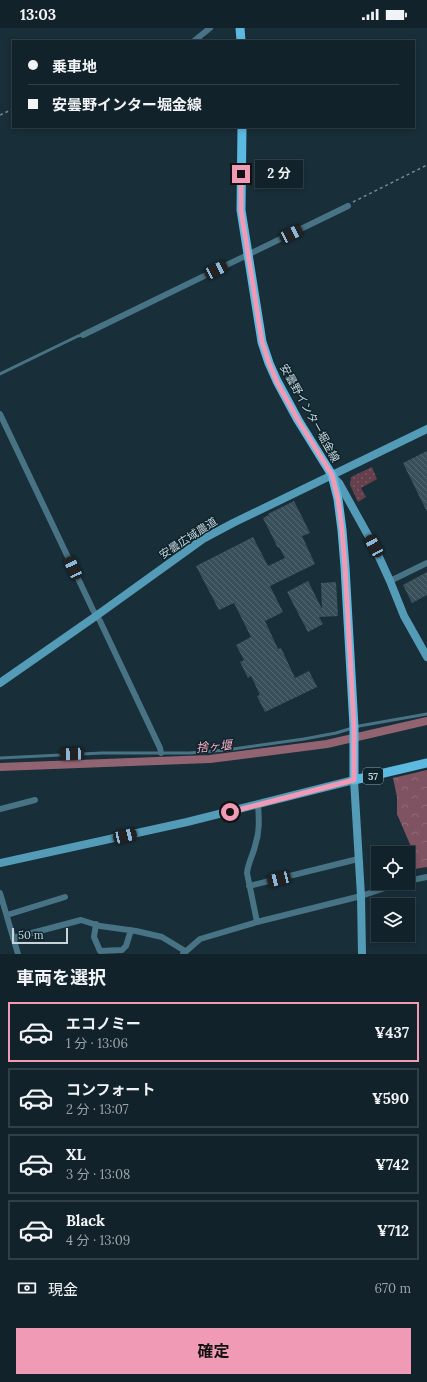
<!DOCTYPE html>
<html lang="ja">
<head>
<meta charset="utf-8">
<style>
	body { margin:0; font-family:Lora,"Noto Sans JP",serif; background:#1f2f36; color:#f1f3f6; height:100vh; display:flex; flex-direction:column; font-size:15px; white-space:nowrap }
	* { box-sizing:border-box; margin:0 }
	p { font-size:13px; color:#9ca4a8 }
	.icon { flex:none; width:22px; height:22px; fill:none; stroke:currentColor; stroke-width:2; stroke-linecap:round; stroke-linejoin:round }
	.map { position:relative; height:926px; overflow:hidden }
	.drawer { display:flex; flex-direction:column; background:#12222a; flex:1 }
	.drawer>* { flex:none }
	.top-card { position:absolute; left:12px; top:12px; width:403px; height:88px; border-radius:0px; box-shadow:0 2px 6px #0003,0 0 0 1px #313f47; display:grid; align-content:center; height:88px; padding:0 16px; background:#12222a }
	.buttons { position:absolute; left:371px; top:818px; display:grid; gap:8px }
	.buttons a { display:grid; place-items:center; width:44px; height:44px; border-radius:0px; background:#12222a; box-shadow:0 2px 6px #0003,0 0 0 1px #313f47; font-size:20px }
	.scale { position:absolute; left:12px; bottom:10px; width:56px; box-sizing:border-box; padding-left:4px; border:2px solid #c7d4da; border-top:0; font-size:11px; line-height:14px; white-space:nowrap; color:#c7d4da; -webkit-text-stroke:3px #0e242d; paint-order:stroke }
	.end { position:absolute; width:18px; height:18px; margin:-9px; border:5px solid #f09ab5; background:#111; box-shadow:0 0 0 2px #111 }
	.from { border-radius:50% }
	.bubble { position:absolute; height:28px; border-radius:0px; background:#12222a; box-shadow:0 2px 6px #0003,0 0 0 1px #313f47; font-size:13px; font-weight:700; line-height:28px; text-align:center }
	.car { position:absolute; width:12px; height:24px; margin:-12px -6px; border-radius:5px; box-shadow:0 0 3px 1px #0007; background:linear-gradient(#222 24%,#8ab4d8 0 40%,#222 0 76%,#8ab4d8 0 86%,#222 0) }
	.top-card b { display:flex; align-items:center; gap:14px; height:38px; font-size:15px }
	.top-card b+b { border-top:1px solid #313f47 }
	.top-card i { width:10px; height:10px; background:#f1f3f6 }
	ul { padding:0; list-style:none }
	li { display:flex; align-items:center; gap:12px; height:60px; margin:0 8px 6px; padding:0 8px; border:2px solid #313f47; border-radius:0px }
	li div { flex:1 }
	li b { display:block; font-size:15px }
	li em { font-style:normal; font-weight:700 }
	li.current { border-color:#f09ab5 }
	li>.icon { width:36px; height:36px; stroke-width:1.5 }
	h2 { padding:0 16px; font-size:18px; line-height:48px }
	.pay { display:flex; align-items:center; gap:10px; height:44px; padding:0 16px; font-size:15px }
	.pay p { margin-inline-start:auto }
	.button { display:flex; gap:8px; margin-top:auto; padding:8px 16px }
	.button a { flex:1; height:46px; border-radius:0px; background:#f09ab5; color:#111; font-size:16px; font-weight:700; line-height:46px; text-align:center }
	.status { display:flex; justify-content:space-between; align-items:center; height:28px; padding:0 20px; background:#12222a; direction:ltr }
	.status svg { height:11px; fill:currentColor }
	.map>svg:first-child { display:block }
	.grass { fill:url(#grass-dots) }
	.forest { fill:url(#forest-crowns) }
	.lines { fill:none; stroke-linecap:round; stroke-linejoin:round }
	.canal { stroke:#926472; stroke-width:8 }
	.building { fill:url(#building-back-hatch) }
	.path { stroke:#76878f; stroke-width:1.5; stroke-dasharray:3 3; stroke-linecap:butt }
	.lane { stroke:#487385; stroke-width:3 }
	.street { stroke:#487385; stroke-width:6 }
	.secondary { stroke:#549bb8; stroke-width:8 }
	.primary { stroke:#5cbae0; stroke-width:9 }
	.route { stroke:#f09ab5; stroke-width:5 }
	.labels { text-anchor:middle; dominant-baseline:central; stroke-width:3; stroke-linejoin:round; paint-order:stroke }
	.shield { fill:#0e242d; stroke:#909fa6; stroke-width:1 }
	.shield-label { font-size:10px; font-weight:bold; fill:#c7d4da }
	.street-label { font-size:11px; fill:#c7d4da; stroke:#0e242d }
	.water-label { font-size:12px; font-style:italic; fill:#f8adc4; stroke:#0e242d }
</style>
</head>
<body>
<div class="status"><b>13:03</b><svg viewBox="0 0 49 12"><path d="M0 12V9h3v3zM5 12V6h3v6zM10 12V3h3v9zM15 12V0h3v12zM26 1h20v11H26zM47 4h2v5h-2z"/></svg></div>
<div class="map">
<svg width="427" height="926" viewBox="0 0 427 926">
	<defs>
		<pattern id="grass-dots" width="8" height="8" patternUnits="userSpaceOnUse"><rect width="8" height="8" fill="#663f4c"/><path d="M2 2h.1M6 6h.1" fill="none" stroke="#7a5a65" stroke-width="1.8" stroke-linecap="round"/></pattern>
		<pattern id="forest-crowns" width="20" height="18" patternUnits="userSpaceOnUse"><rect width="20" height="18" fill="#7f5361"/><path d="M2 6a3 3 0 1 1 6 0M12 15a3 3 0 1 1 6 0" fill="none" stroke="#906b77"/></pattern>
		<pattern id="building-back-hatch" width="6" height="6" patternUnits="userSpaceOnUse"><rect width="6" height="6" fill="#39505a"/><path d="M-1 5l2 2M0 0l6 6M5-1l2 2" fill="none" stroke="#546871"/></pattern>
	</defs>
	<rect width="100%" height="100%" fill="#182e38"/>
	<!-- grass -->
	<path class="grass" d="M372 439 377 451 361 460 366 469 358 474 350 457 351 449Z"/>
	<!-- forest -->
	<path class="forest" d="M427 742V839L414 841 412 821 397 786V769L393 750Z"/>
	<g class="lines">
		<!-- canal -->
		<path class="canal" d="M0 739 210 731 327 716 427 693"/>
	</g>
	<!-- building -->
	<path class="building" d="M427 423V484L403 435Z
		M294 473 310 505 302 508 315 536 270 558 283 584 265 593 278 621 281 620 295 650 309 643 317 659 265 684 257 668 260 667 251 648 248 650 240 634 244 632 236 617 251 609 234 575 219 582 196 538 253 509 268 538 285 530 279 519 278 520 263 490 269 487 268 486Z
		M427 544V567L412 575 403 557Z
		M308 553 322 581 321 555 336 554 338 588 319 589 323 596 308 604 287 564Z"/>
	<g class="lines">
		<!-- path -->
		<path class="path" d="M0 87 13 81
			M353 174 427 137"/>
		<!-- lane -->
		<path class="lane" d="M0 346 78 308 83 307
			M0 730 102 725H189L226 722 304 711 336 705 359 698 427 686"/>
		<!-- street -->
		<path class="street" d="M194 13 210 0
			M83 307 348 178
			M0 386 93 582 100 593 160 720 161 725
			M390 553 427 535
			M0 781 35 772
			M408 853 427 849
			M249 858 358 831
			M0 865 18 926
			M7 887 65 869
			M257 894 247 845C248 835 253 827 255 818 260 803 259 791 258 776
			M96 896 94 909 100 923 122 922 126 918 131 902
			M13 910 81 892 100 898 136 903 162 909 185 923
			M183 926 200 911 257 894 361 868 400 855"/>
		<!-- secondary -->
		<path class="secondary" d="M332 448 339 455 374 518 390 553 404 588 427 629
			M0 655 96 588 203 511 233 495 427 401
			M0 835 187 794 354 752 361 868 362 926"/>
		<!-- primary -->
		<path class="primary" d="M240 0 241 13
			M242 99 241 182 262 314 269 335 277 353 298 392 332 447 338 471 342 502 345 539 354 699V752L427 735"/>
	</g>
	<g class="lines">
		<!-- route -->
		<path class="route" d="M230 784 354 752V699L345 539 342 502 338 471 332 447 298 392 277 354 269 335 262 314 241 182V146"/>
	</g>
	<g class="labels">
		<!-- shield labels -->
		<rect class="shield" x="363" y="740" width="20" height="16" rx="3"/>
		<g class="shield-label">
			<text x="373" y="748">57</text>
		</g>
		<!-- street labels -->
		<g class="street-label">
			<text transform="translate(310 385) rotate(61)">安曇野インター堀金線</text>
			<text transform="translate(188 510) rotate(-33)">安曇広域農道</text>
		</g>
		<!-- water labels -->
		<g class="water-label">
			<text transform="translate(214 718) rotate(-5)">捨ヶ堰</text>
		</g>
	</g>
</svg>
<div class="buttons">
<a><svg class="icon" aria-label="locate" viewBox="0 0 24 24"><circle cx="12" cy="12" r="6"/><path d="M12 2v4M12 18v4M2 12h4M18 12h4"/></svg></a>
<a><svg class="icon" aria-label="layers" viewBox="0 0 24 24"><path d="M12 4l9 5-9 5-9-5zM3 14l9 5 9-5"/></svg></a>
</div>
<div class="scale">50 m</div>
<i class="end from" style="left:230px;top:784px"></i>
<i class="end" style="left:241px;top:146px"></i>
<div class="bubble" style="left:255px;top:132px;width:48px">2 分</div>
<i class="car" style="left:291px;top:206px;rotate:64deg"></i>
<i class="car" style="left:216px;top:242px;rotate:64deg"></i>
<i class="car" style="left:374px;top:518px;rotate:331deg"></i>
<i class="car" style="left:73px;top:540px;rotate:335deg"></i>
<i class="car" style="left:72px;top:726px;rotate:268deg"></i>
<i class="car" style="left:125px;top:808px;rotate:77deg"></i>
<i class="car" style="left:279px;top:851px;rotate:256deg"></i>
<div class="top-card">
<b><i class="from"></i>乗車地</b>
<b><i></i>安曇野インター堀金線</b>
</div>
</div>
<section class="drawer">
<h2>車両を選択</h2>
<ul>
<li class="current"><svg class="icon" aria-label="car" viewBox="0 0 24 24"><path d="M5 17H2v-5l4-1 3-4h7l3 4 3 1v5h-3M9 17h6M6 11h13"/><circle cx="7" cy="17" r="2"/><circle cx="17" cy="17" r="2"/></svg><div><b>エコノミー</b><p>1 分 · 13:06</p></div><em>¥437</em></li>
<li><svg class="icon" aria-label="car" viewBox="0 0 24 24"><path d="M5 17H2v-5l4-1 3-4h7l3 4 3 1v5h-3M9 17h6M6 11h13"/><circle cx="7" cy="17" r="2"/><circle cx="17" cy="17" r="2"/></svg><div><b>コンフォート</b><p>2 分 · 13:07</p></div><em>¥590</em></li>
<li><svg class="icon" aria-label="car" viewBox="0 0 24 24"><path d="M5 17H2v-5l4-1 3-4h7l3 4 3 1v5h-3M9 17h6M6 11h13"/><circle cx="7" cy="17" r="2"/><circle cx="17" cy="17" r="2"/></svg><div><b>XL</b><p>3 分 · 13:08</p></div><em>¥742</em></li>
<li><svg class="icon" aria-label="car" viewBox="0 0 24 24"><path d="M5 17H2v-5l4-1 3-4h7l3 4 3 1v5h-3M9 17h6M6 11h13"/><circle cx="7" cy="17" r="2"/><circle cx="17" cy="17" r="2"/></svg><div><b>Black</b><p>4 分 · 13:09</p></div><em>¥712</em></li>
</ul>
<div class="pay"><svg class="icon" aria-label="cash" viewBox="0 0 24 24"><path d="M3 7h18v10H3z"/><circle cx="12" cy="12" r="2"/></svg>現金<p>670 m</p></div>
<div class="button"><a>確定</a></div>
</section>
</body>
</html>
